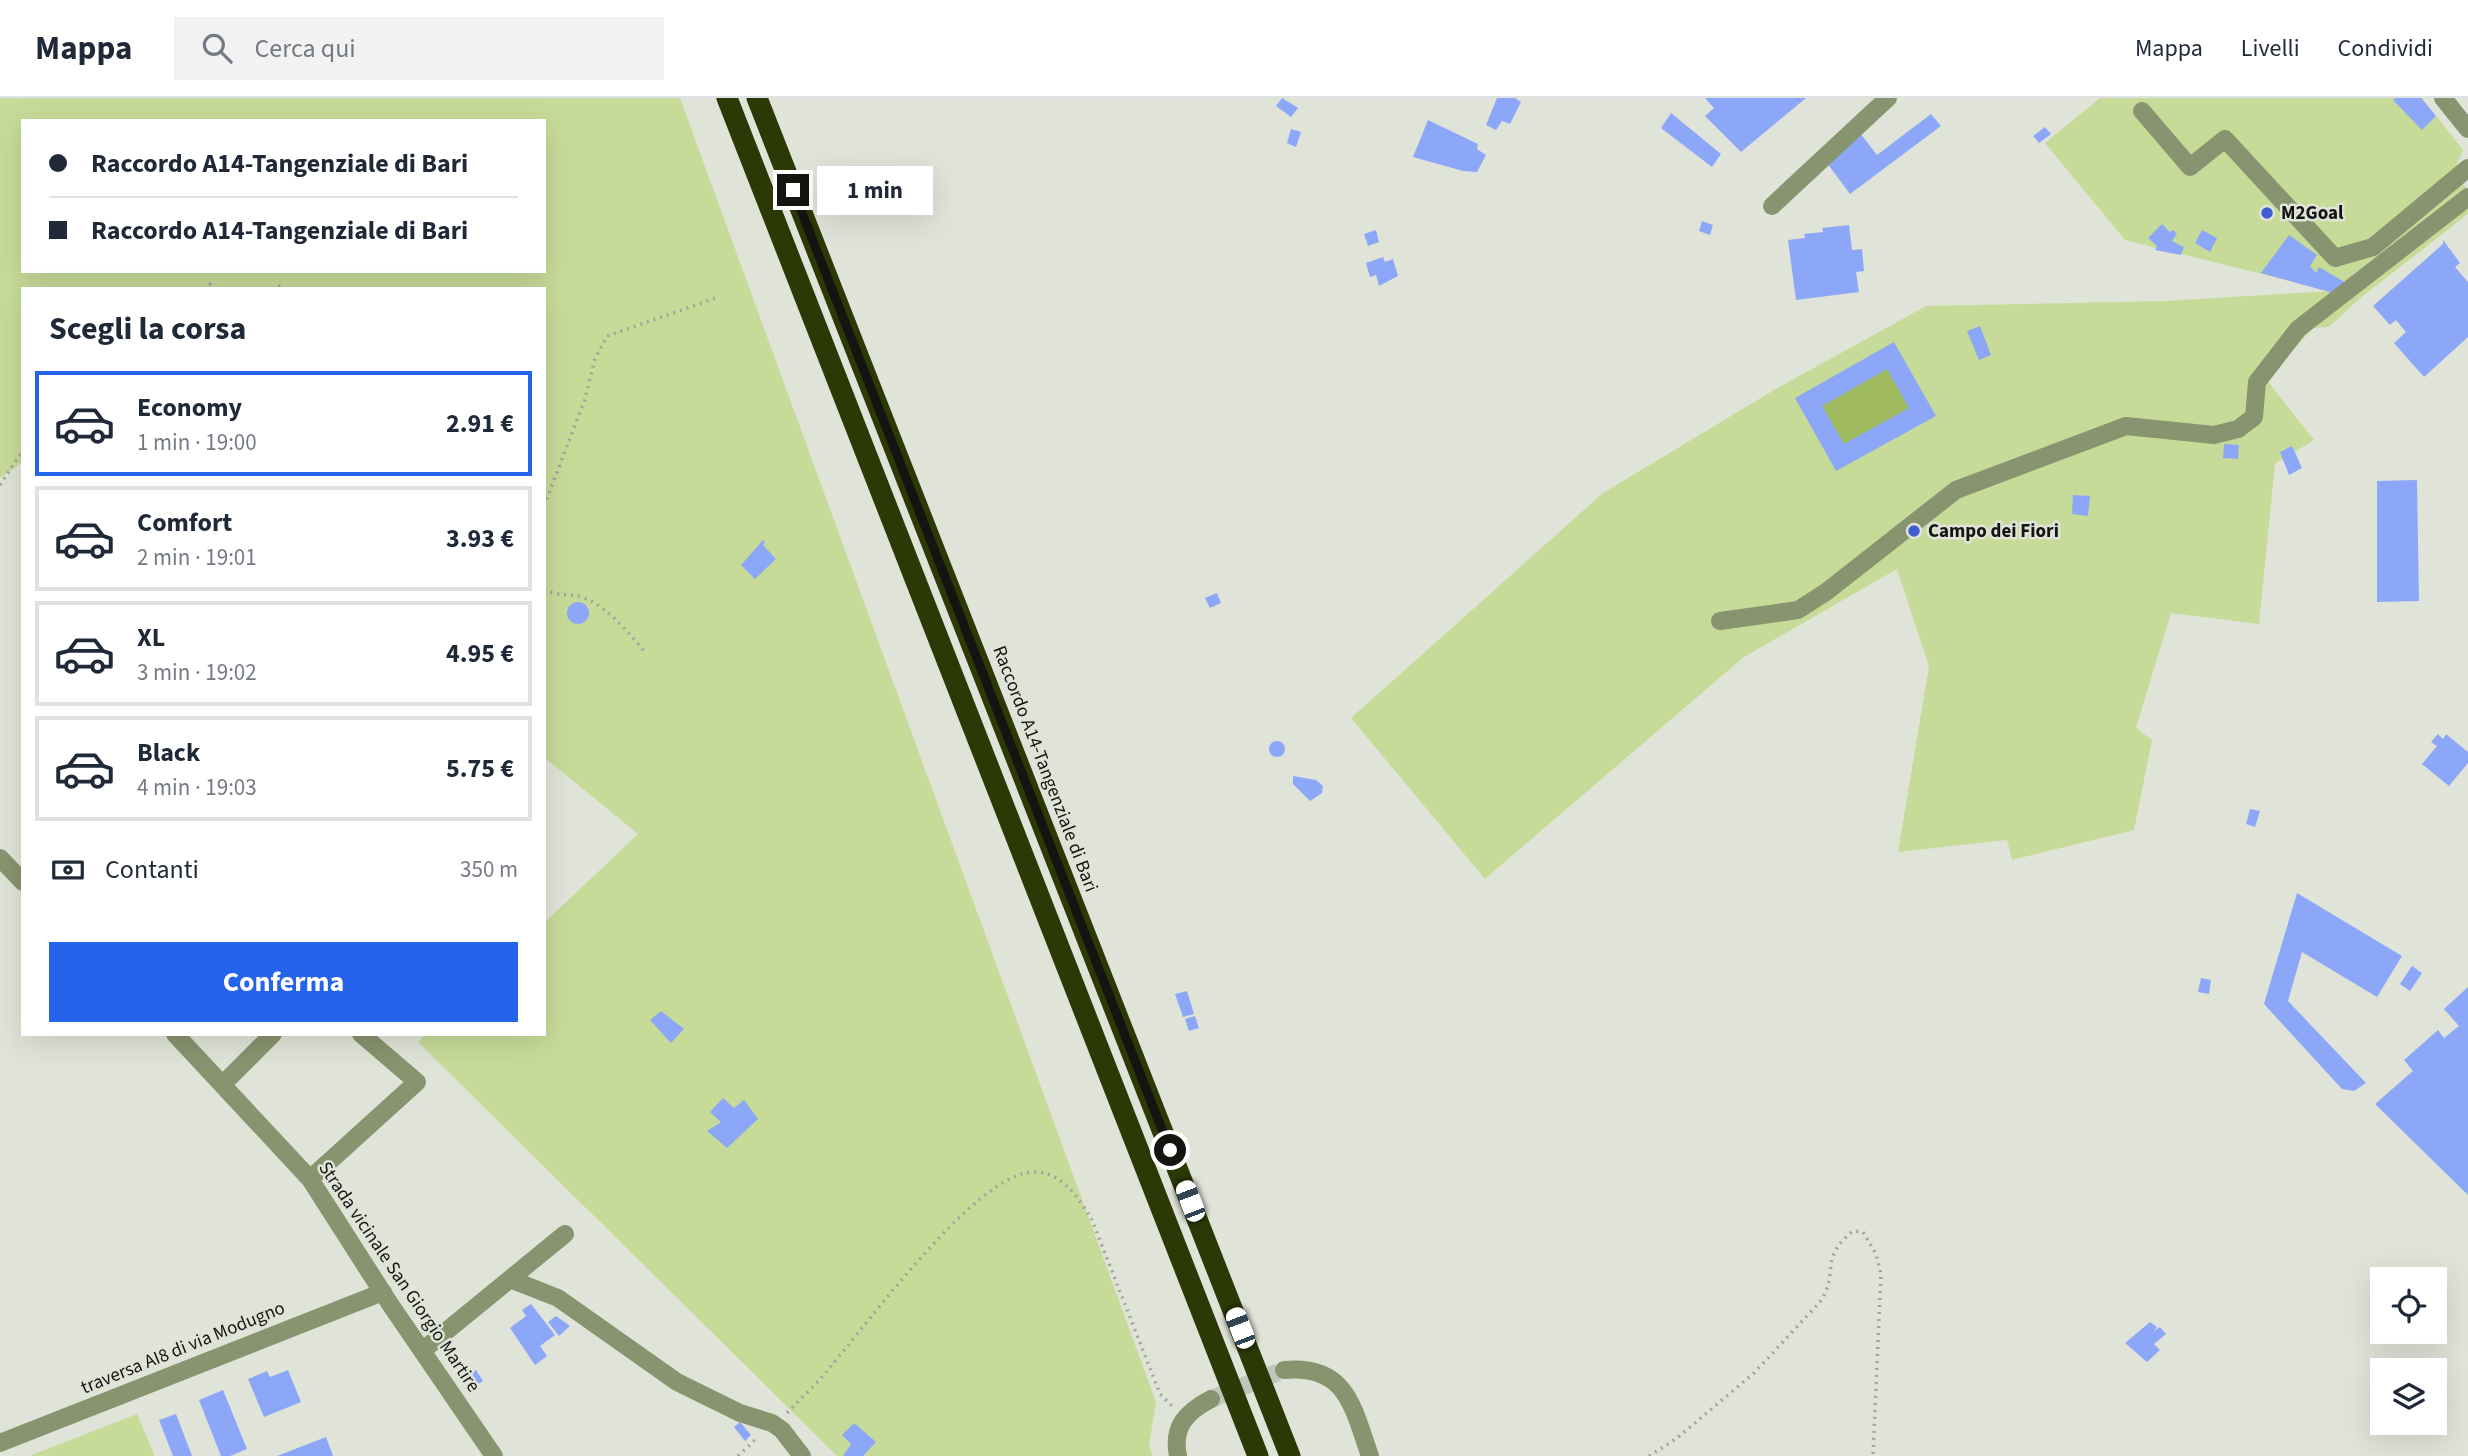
<!DOCTYPE html>
<html lang="it">
<head>
<meta charset="utf-8">
<style>
	body { margin:0; font-family:"Source Sans 3",sans-serif; background:#f2f2f3; color:#1f2937; height:100vh; display:flex; flex-direction:column; font-size:26px; white-space:nowrap }
	* { box-sizing:border-box; margin:0 }
	p { font-size:23px; color:#747a83 }
	.icon { flex:none; width:38px; height:38px; fill:none; stroke:currentColor; stroke-width:2; stroke-linecap:round; stroke-linejoin:round }
	.map { position:relative; flex:1; overflow:hidden }
	.side { position:absolute; left:21px; top:189px; width:525px; height:749px; display:flex; flex-direction:column; background:#fff; border-radius:0px; box-shadow:0 7px 28px #0002 }
	.side>* { flex:none }
	.top-card { position:absolute; left:21px; top:21px; width:525px; height:154px; border-radius:0px; box-shadow:0 7px 28px #0002; display:grid; align-content:center; height:154px; padding:0 28px; background:#fff }
	.buttons { position:absolute; left:2370px; top:1169px; display:grid; gap:14px }
	.buttons a { display:grid; place-items:center; width:77px; height:77px; border-radius:0px; background:#fff; box-shadow:0 7px 28px #0002; font-size:35px }
	.end { position:absolute; width:32px; height:32px; margin:-16px; border:9px solid #141511; background:#fff; box-shadow:0 0 0 4px #fff }
	.from { border-radius:50% }
	.bubble { position:absolute; height:49px; border-radius:0px; background:#fff; box-shadow:0 7px 28px #0002; font-size:23px; font-weight:700; line-height:49px; text-align:center }
	.car { position:absolute; width:21px; height:42px; margin:-21px -10px; border-radius:9px; box-shadow:0 0 5px 2px #0007; background:linear-gradient(#fff 24%,#345 0 40%,#fff 0 76%,#345 0 86%,#fff 0) }
	.top-card b { display:flex; align-items:center; gap:24px; height:66px; font-size:26px }
	.top-card b+b { border-top:2px solid #e0e1e3 }
	.top-card i { width:18px; height:18px; background:#1f2937 }
	ul { padding:0; list-style:none }
	li { display:flex; align-items:center; gap:21px; height:105px; margin:0 14px 10px; padding:0 14px; border:4px solid #e0e1e3; border-radius:0px }
	li div { flex:1 }
	li b { display:block; font-size:26px }
	li em { font-style:normal; font-weight:700 }
	li.active { border-color:#2563eb }
	li>.icon { width:63px; height:63px; stroke-width:1.5 }
	h2 { padding:0 28px; font-size:32px; line-height:84px }
	.pay { display:flex; align-items:center; gap:18px; height:77px; padding:0 28px; font-size:26px }
	.pay p { margin-inline-start:auto }
	.button { display:flex; gap:14px; margin-top:auto; padding:14px 28px }
	.button a { flex:1; height:80px; border-radius:0px; background:#2563eb; color:#fff; font-size:28px; font-weight:700; line-height:80px; text-align:center }
	header { display:flex; align-items:center; gap:42px; box-sizing:border-box; height:98px; padding:0 35px; background:#fff; border-bottom:2px solid #e0e1e3 }
	header strong { font-size:33px }
	nav { display:flex; gap:38px; margin-inline-start:auto; font-size:24px }
	.search { width:490px; height:63px; background:#f2f2f3; display:flex; align-items:center; gap:18px; box-sizing:border-box; padding:0 24px; border-radius:0px; color:#747a83; font-size:26px }
	.map>svg:first-child { display:block }
	.green { fill:#c7db99; fill-rule:evenodd }
	.water { fill:#a0ba60 }
	.building { fill:#8ca7f7; fill-rule:evenodd }
	.lines { fill:none; stroke-linecap:round; stroke-linejoin:round }
	.minor-tunnel { stroke:#c1c5ba; stroke-width:18; stroke-dasharray:18 9; stroke-linecap:butt }
	.path { stroke:#a1a49a; stroke-width:3.5; stroke-dasharray:2 5; stroke-linecap:butt }
	.minor { stroke:#88936f; stroke-width:18 }
	.highway { stroke:#2c3806; stroke-width:21 }
	.route { stroke:#141511; stroke-width:9 }
	.poi-dot { fill:#415ccf; stroke:#e0e4d8; stroke-width:2.5 }
	.labels { text-anchor:middle; dominant-baseline:central; stroke-width:5; stroke-linejoin:round; paint-order:stroke }
	.poi-label { font-size:19px; font-weight:bold; fill:#141511; stroke:#e0e4d8; text-anchor:start }
	.street-label { font-size:19px; fill:#141511; stroke:#e0e4d8 }
</style>
</head>
<body>
<header>
<strong>Mappa</strong>
<div class="search"><svg class="icon" aria-label="search" viewBox="0 0 24 24"><circle cx="10" cy="10" r="6"/><path d="M15 15l6 6"/></svg>Cerca qui</div>
<nav><a>Mappa</a><a>Livelli</a><a>Condividi</a></nav>
</header>
<div class="map">
<svg width="2468" height="1358" viewBox="0 0 2468 1358">
	<rect width="100%" height="100%" fill="#e0e4d8"/>
	<!-- green -->
	<path class="green" d="M0 0H680L1156 1304 1149 1348 1153 1358H837L418 944 426 936H544V825L638 736 544 659V191H23V364L0 380ZM23 23H544V173H23Z
		M2100 0H2422L2463 52 2453 75 2468 92V116L2359 201 2329 229 2313 230 2272 276 2269 285 2314 342 2275 366 2259 526 2171 515 2136 630 2152 642 2134 732 2012 762 2007 742 1898 754 1929 568 1897 471 1744 559 1485 781 1351 620 1603 395 1774 292 1926 208 2166 203 2330 193 2125 142 2045 45Z
		M137 1316 155 1358H29Z"/>
	<!-- water -->
	<path class="water" d="M1887 271 1909 310 1844 346 1822 308Z"/>
	<!-- building -->
	<path class="building" d="M1282 0 1298 10 1291 19 1276 8Z
		M1497 0H1515L1521 4 1510 26 1502 23 1496 32 1486 27Z
		M1705 0H1806L1741 54 1705 18 1714 10Z
		M2396 0H2421L2436 18 2422 32 2393 2Z
		M1671 15 1721 56 1712 69 1661 30Z
		M1931 16 1941 28 1850 96 1827 65 1860 35 1877 57Z
		M1428 22 1478 46 1477 51 1486 57 1477 74 1463 73 1413 59Z
		M2045 29 2051 36 2039 45 2033 38Z
		M1291 31 1301 34 1296 49 1287 45Z
		M1702 123 1713 127 1710 137 1699 133Z
		M2162 126 2170 134 2173 132 2177 136 2172 143 2184 149 2181 157 2155 152 2157 148 2148 140Z
		M1849 127 1852 152 1862 151 1864 173 1856 174 1859 194 1796 202 1788 142 1805 140 1804 136 1823 134 1822 130Z
		M1376 132 1379 144 1368 148 1364 136Z
		M2202 132 2217 140 2210 154 2195 145Z
		M2289 137 2317 157 2310 168 2316 175 2319 169 2346 185 2333 195 2261 175Z
		M2443 142 2460 165 2455 169 2468 184V239L2424 279 2394 245 2406 234 2396 222 2390 227 2373 208 2443 146Z
		M1383 159 1385 164 1393 161 1398 178 1379 188 1376 177 1370 179 1366 165Z
		M1980 228 1991 257 1979 262 1967 233Z
		M1894 244 1936 318 1836 373 1795 300ZM1887 271 1909 310 1844 346 1822 308Z
		M2224 346 2239 347 2238 361 2223 360Z
		M2292 348 2302 370 2289 377 2280 354Z
		M2417 382 2419 503 2377 504V383Z
		M2073 397 2090 398 2088 418 2072 416Z
		M763 442 765 444 763 447 776 461 755 481 741 467Z
		M1217 495 1221 505 1210 510 1205 500Z
		M567 515a11 11 0 1 1 22 0a11 11 0 1 1-22 0Z
		M2438 636 2443 641 2446 636 2468 654V665L2449 688 2422 666 2437 648 2431 644Z
		M1269 651a8 8 0 1 1 16 0a8 8 0 1 1-16 0Z
		M1293 678 1316 682 1323 688 1322 695 1310 703 1293 686Z
		M2250 711 2260 713 2255 729 2246 726Z
		M2297 795 2402 858 2377 899 2302 854 2288 903 2366 985 2354 993 2342 991 2264 906Z
		M2412 868 2422 875 2410 893 2400 886Z
		M2201 880 2211 882 2209 896 2198 894Z
		M2468 889V1097L2375 1006 2413 973 2404 962 2438 932 2444 940 2459 928 2444 911Z
		M1187 893 1194 916 1183 919 1175 896Z
		M661 913 684 931 671 945 650 922Z
		M1195 918 1199 930 1189 933 1185 921Z
		M723 1000 734 1010 744 1002 758 1021 727 1050 707 1033 721 1024 710 1014Z
		M531 1206 555 1237 540 1248 547 1258 535 1267 510 1230 526 1218 522 1212Z
		M556 1218 570 1228 559 1238 548 1224Z
		M2150 1224 2157 1229 2154 1233 2160 1229 2166 1236 2154 1246 2160 1252 2147 1264 2125 1245Z
		M288 1272 301 1304 264 1319 248 1281 267 1273 270 1279Z
		M476 1272 483 1283 473 1289 466 1279Z
		M223 1292 247 1351 230 1358H221L199 1302Z
		M176 1316 192 1358H173L159 1322Z
		M740 1324 751 1337 745 1343 734 1329Z
		M854 1325 876 1344 863 1358H843L851 1346 842 1337Z
		M326 1339 333 1358H277Z"/>
	<g class="lines">
		<!-- minor-tunnel -->
		<path class="minor-tunnel" d="M1211 1301 1284 1272"/>
		<!-- path -->
		<path class="path" d="M204 191 210 186 214 191
			M272 191 283 187
			M0 387 23 352
			M544 408 585 301 595 261 607 238 716 200
			M544 491C558 499 568 495 582 499 607 508 628 534 645 554
			M787 1315C802 1299 818 1285 831 1268 869 1224 976 1076 1033 1074 1062 1073 1079 1101 1092 1122L1160 1296 1174 1310
			M738 1358 757 1340
			M1649 1358 1676 1341 1754 1275 1820 1204C1840 1174 1818 1161 1853 1133L1863 1134 1876 1156 1881 1176 1873 1358"/>
		<!-- minor -->
		<path class="minor" d="M2443 0 2468 31
			M2142 13 2190 69 2225 41 2335 160 2373 149 2468 70
			M1772 108 1888 0
			M1720 523 1798 512 1826 494 1956 392 2126 328 2214 337 2238 331 2254 319 2257 284 2298 231 2468 99
			M0 760 23 784
			M175 936 310 1081 390 1206 494 1358
			M223 986 273 936
			M310 1081 417 984 361 936
			M510 1181 558 1200 677 1284 740 1315 772 1325 782 1332 802 1358
			M422 1253 565 1136
			M1284 1272C1347 1266 1353 1310 1370 1358
			M0 1345 383 1194
			M1178 1358C1172 1329 1186 1314 1211 1301"/>
		<!-- highway -->
		<path class="highway" d="M727 0 1258 1358
			M757 0 1290 1358"/>
	</g>
	<g class="lines">
		<!-- route -->
		<path class="route" d="M793 92 1170 1052"/>
	</g>
	<!-- markers -->
	<g class="poi-dot">
		<circle cx="2267" cy="115" r="7"/>
		<circle cx="1914" cy="433" r="7"/>
	</g>
	<g class="labels">
		<!-- poi labels -->
		<g class="poi-label">
			<text x="2281" y="115">M2Goal</text>
			<text x="1928" y="433">Campo dei Fiori</text>
		</g>
		<!-- street labels -->
		<g class="street-label">
			<text transform="translate(1045 671) rotate(69)">Raccordo A14-Tangenziale di Bari</text>
			<text transform="translate(399 1179) rotate(56)">Strada vicinale San Giorgio Martire</text>
			<text transform="translate(183 1250) rotate(-22)">traversa AI8 di via Modugno</text>
		</g>
	</g>
</svg>
<div class="buttons">
<a><svg class="icon" aria-label="locate" viewBox="0 0 24 24"><circle cx="12" cy="12" r="6"/><path d="M12 2v4M12 18v4M2 12h4M18 12h4"/></svg></a>
<a><svg class="icon" aria-label="layers" viewBox="0 0 24 24"><path d="M12 4l9 5-9 5-9-5zM3 14l9 5 9-5"/></svg></a>
</div>
<i class="end from" style="left:1170px;top:1052px"></i>
<i class="end" style="left:793px;top:92px"></i>
<div class="bubble" style="left:817px;top:68px;width:116px">1 min</div>
<i class="car" style="left:1190px;top:1103px;rotate:339deg"></i>
<i class="car" style="left:1240px;top:1230px;rotate:339deg"></i>
<div class="top-card">
<b><i class="from"></i>Raccordo A14-Tangenziale di Bari</b>
<b><i></i>Raccordo A14-Tangenziale di Bari</b>
</div>
<section class="side">
<h2>Scegli la corsa</h2>
<ul>
<li class="active"><svg class="icon" aria-label="car" viewBox="0 0 24 24"><path d="M5 17H2v-5l4-1 3-4h7l3 4 3 1v5h-3M9 17h6M6 11h13"/><circle cx="7" cy="17" r="2"/><circle cx="17" cy="17" r="2"/></svg><div><b>Economy</b><p>1 min · 19:00</p></div><em>2.91 €</em></li>
<li><svg class="icon" aria-label="car" viewBox="0 0 24 24"><path d="M5 17H2v-5l4-1 3-4h7l3 4 3 1v5h-3M9 17h6M6 11h13"/><circle cx="7" cy="17" r="2"/><circle cx="17" cy="17" r="2"/></svg><div><b>Comfort</b><p>2 min · 19:01</p></div><em>3.93 €</em></li>
<li><svg class="icon" aria-label="car" viewBox="0 0 24 24"><path d="M5 17H2v-5l4-1 3-4h7l3 4 3 1v5h-3M9 17h6M6 11h13"/><circle cx="7" cy="17" r="2"/><circle cx="17" cy="17" r="2"/></svg><div><b>XL</b><p>3 min · 19:02</p></div><em>4.95 €</em></li>
<li><svg class="icon" aria-label="car" viewBox="0 0 24 24"><path d="M5 17H2v-5l4-1 3-4h7l3 4 3 1v5h-3M9 17h6M6 11h13"/><circle cx="7" cy="17" r="2"/><circle cx="17" cy="17" r="2"/></svg><div><b>Black</b><p>4 min · 19:03</p></div><em>5.75 €</em></li>
</ul>
<div class="pay"><svg class="icon" aria-label="cash" viewBox="0 0 24 24"><path d="M3 7h18v10H3z"/><circle cx="12" cy="12" r="2"/></svg>Contanti<p>350 m</p></div>
<div class="button"><a>Conferma</a></div>
</section>
</div>
</body>
</html>
